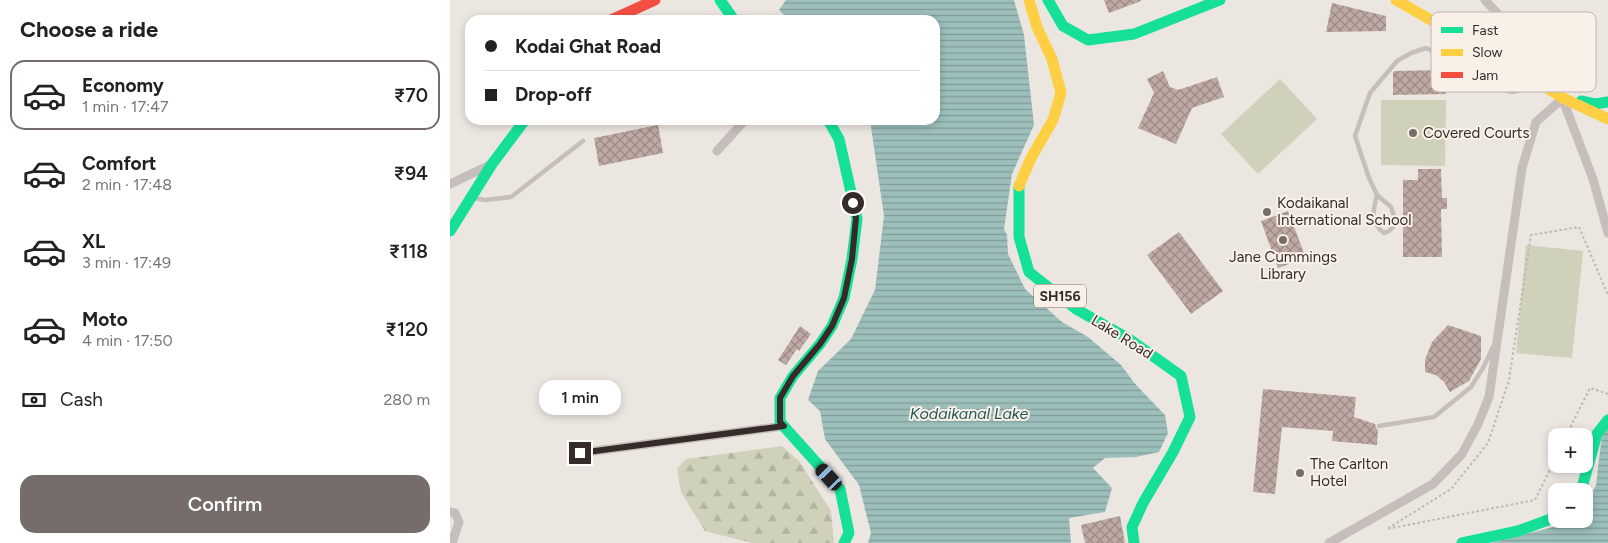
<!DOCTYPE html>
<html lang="en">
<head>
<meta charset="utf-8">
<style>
	body { margin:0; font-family:Figtree,sans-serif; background:#f2f2f2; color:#222; height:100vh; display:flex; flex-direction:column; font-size:19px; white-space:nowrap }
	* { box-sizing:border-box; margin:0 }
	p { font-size:16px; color:#767676 }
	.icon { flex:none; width:28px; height:28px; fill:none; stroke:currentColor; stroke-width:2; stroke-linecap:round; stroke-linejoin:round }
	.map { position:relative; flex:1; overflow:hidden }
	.panel { display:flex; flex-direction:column; background:#fff; width:450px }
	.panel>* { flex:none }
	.top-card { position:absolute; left:15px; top:15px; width:475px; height:110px; border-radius:15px; box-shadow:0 2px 8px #0003; display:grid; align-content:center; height:110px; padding:0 20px; background:#fff }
	.controls { position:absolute; left:1098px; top:428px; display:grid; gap:10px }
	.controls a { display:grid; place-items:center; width:45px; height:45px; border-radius:10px; background:#fff; box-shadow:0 2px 8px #0003; font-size:25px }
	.end { position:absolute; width:22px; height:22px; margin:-11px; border:6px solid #362b28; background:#fff; box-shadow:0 0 0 2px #fff }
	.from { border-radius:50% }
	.bubble { position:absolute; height:35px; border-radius:15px; background:#fff; box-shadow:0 2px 8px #0003; font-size:16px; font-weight:600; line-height:35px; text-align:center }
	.car { position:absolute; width:15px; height:30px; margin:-15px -8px; border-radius:6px; box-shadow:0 0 4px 1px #0007; background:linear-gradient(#222 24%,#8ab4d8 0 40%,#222 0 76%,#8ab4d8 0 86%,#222 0) }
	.top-card b { display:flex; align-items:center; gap:18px; height:48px; font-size:19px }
	.top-card b+b { border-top:1px solid #e0e0e0 }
	.top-card i { width:12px; height:12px; background:#222 }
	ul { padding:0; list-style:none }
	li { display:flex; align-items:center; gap:15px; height:70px; margin:0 10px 8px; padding:0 10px; border:2px solid transparent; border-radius:15px }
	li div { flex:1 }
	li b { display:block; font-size:19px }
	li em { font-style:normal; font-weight:600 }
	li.active { border-color:#766c69 }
	li>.icon { width:45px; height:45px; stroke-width:1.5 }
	h2 { padding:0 20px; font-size:22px; line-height:60px }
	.pay { display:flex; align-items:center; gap:12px; height:55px; padding:0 20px; font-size:19px }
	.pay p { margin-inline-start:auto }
	.primary-button { display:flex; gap:10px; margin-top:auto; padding:10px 20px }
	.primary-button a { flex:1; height:58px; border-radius:15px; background:#766c69; color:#fff; font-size:20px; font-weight:600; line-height:58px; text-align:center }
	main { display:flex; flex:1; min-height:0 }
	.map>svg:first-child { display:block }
	.grass { fill:#cfd1bb }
	.forest { fill:url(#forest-firs) }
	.water { fill:url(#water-rules) }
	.building { fill:url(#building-cross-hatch) }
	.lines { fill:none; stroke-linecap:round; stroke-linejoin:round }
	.path { stroke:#beb6b2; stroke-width:2; stroke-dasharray:2.5 2.5; stroke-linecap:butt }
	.lane { stroke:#c5beba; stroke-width:4.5 }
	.street { stroke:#c5beba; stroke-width:9 }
	.fast { stroke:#16e098; stroke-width:11 }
	.slow { stroke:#ffcf43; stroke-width:11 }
	.jam { stroke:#f24e42; stroke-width:11 }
	.route { stroke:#362b28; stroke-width:6 }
	.poi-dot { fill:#766c69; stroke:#f9f0e8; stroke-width:2 }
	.labels { text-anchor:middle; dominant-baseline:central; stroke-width:4; stroke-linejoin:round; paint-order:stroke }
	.shield { fill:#f9f0e8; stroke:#706662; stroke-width:1 }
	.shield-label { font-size:14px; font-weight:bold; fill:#362b28 }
	.poi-label { font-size:15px; fill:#362b28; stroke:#f9f0e8; text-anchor:start }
	.street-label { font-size:15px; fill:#362b28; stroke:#f9f0e8 }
	.water-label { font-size:16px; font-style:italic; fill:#1e5756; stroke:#f9f0e8 }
	.key { fill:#f9f0e8; stroke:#beb5ae; stroke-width:1 }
	.key-label { font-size:14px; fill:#362b28 }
</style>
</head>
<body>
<main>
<section class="panel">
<h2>Choose a ride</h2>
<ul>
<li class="active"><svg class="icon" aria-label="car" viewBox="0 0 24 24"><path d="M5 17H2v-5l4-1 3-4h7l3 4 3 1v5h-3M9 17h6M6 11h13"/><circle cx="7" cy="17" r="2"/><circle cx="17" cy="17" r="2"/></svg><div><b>Economy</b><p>1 min · 17:47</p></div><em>₹70</em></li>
<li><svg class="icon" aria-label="car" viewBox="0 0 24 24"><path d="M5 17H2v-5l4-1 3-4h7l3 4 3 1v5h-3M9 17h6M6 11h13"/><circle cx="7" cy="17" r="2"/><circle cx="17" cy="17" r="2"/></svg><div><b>Comfort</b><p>2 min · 17:48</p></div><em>₹94</em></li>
<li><svg class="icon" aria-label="car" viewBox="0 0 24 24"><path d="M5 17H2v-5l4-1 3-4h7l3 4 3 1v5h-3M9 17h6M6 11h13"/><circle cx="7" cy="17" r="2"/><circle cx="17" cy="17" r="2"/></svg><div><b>XL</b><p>3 min · 17:49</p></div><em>₹118</em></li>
<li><svg class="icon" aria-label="car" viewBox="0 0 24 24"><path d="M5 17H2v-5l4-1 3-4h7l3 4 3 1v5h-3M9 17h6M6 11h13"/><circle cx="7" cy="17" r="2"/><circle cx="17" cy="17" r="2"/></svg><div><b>Moto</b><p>4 min · 17:50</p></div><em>₹120</em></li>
</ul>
<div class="pay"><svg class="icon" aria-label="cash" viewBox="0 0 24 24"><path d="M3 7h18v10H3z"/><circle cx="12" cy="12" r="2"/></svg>Cash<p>280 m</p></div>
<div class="primary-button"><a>Confirm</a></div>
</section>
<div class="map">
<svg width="1158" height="543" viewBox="0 0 1158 543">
	<defs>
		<pattern id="forest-firs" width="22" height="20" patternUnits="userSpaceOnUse" patternTransform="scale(1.25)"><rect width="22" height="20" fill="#cfd1bb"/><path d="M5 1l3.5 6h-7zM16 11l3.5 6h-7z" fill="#b2b4a1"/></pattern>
		<pattern id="water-rules" width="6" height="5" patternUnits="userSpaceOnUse" patternTransform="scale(1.25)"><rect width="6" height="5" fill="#9dbfbc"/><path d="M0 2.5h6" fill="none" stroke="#819b99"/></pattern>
		<pattern id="building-cross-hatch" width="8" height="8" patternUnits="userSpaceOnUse" patternTransform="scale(1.25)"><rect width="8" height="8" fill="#bfa9a3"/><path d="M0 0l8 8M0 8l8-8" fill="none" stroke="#9c8a85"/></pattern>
	</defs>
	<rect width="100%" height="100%" fill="#ece6e1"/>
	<!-- grass -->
	<path class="grass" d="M830 79 867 119 808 174 771 134Z
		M931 100H996L995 166 931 165Z
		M1076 245 1133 251 1122 358 1066 353Z"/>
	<!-- forest -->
	<path class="forest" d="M332 446 349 461 381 511 384 543H302L255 531 231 492 227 469 236 459Z"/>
	<!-- water -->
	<path class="water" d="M336 0H564L574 35 584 125 562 174 554 229 557 235 558 254 575 289 612 322 638 337 671 365 686 385 715 415 718 433 709 452 686 457 655 458 643 468 662 488 655 512 619 518 621 543H418L421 533 409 485 375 439 370 411 358 400 368 371 401 339 425 290 434 216 420 120H485V20H339L329 10Z
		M1158 429V543H1041L1134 519V511L1146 485 1152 435Z"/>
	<!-- building -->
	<path class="building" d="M654 0H690L691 1 659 13Z
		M882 3 936 16V31L876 32Z
		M996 70V94L943 95V73L944 71Z
		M713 71 720 87 728 90 767 77 774 97 742 108 726 144 688 128 704 93 697 79Z
		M208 125 213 153 149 166 144 138Z
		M968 169H991L992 198H997V209H991L992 257H953V180H968Z
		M838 211 856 258 828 268 811 221Z
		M729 232 773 291 741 314 697 255Z
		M998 325 1031 336V359L1019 381 1000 392 994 382 986 375 975 372V360L982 342Z
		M350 326 361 334 349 351 347 349 336 365 328 360Z
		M813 389 906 397 904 417 925 424 926 428 928 430 927 445 882 441 883 431 832 427 825 494 803 492Z
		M670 516 675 543H635L631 525Z"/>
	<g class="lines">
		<!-- path -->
		<path class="path" d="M1116 436 1140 388 1158 394
			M1106 457 1085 500 937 529 1001 489 1038 443 1059 380 1081 235 1129 227 1158 295"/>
		<!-- lane -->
		<path class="lane" d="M927 195C923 212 919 221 934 233L939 231 945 225V218L941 207 927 195 919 178 905 136 920 93 947 61 961 53 976 48 997 58 1038 85 1062 92 1087 86
			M24 198 35 200 61 197 133 141
			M929 426 984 417 1021 387 1033 368 1043 347"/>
		<!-- street -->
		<path class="street" d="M1035 0 1103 74 1143 179 1158 233
			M267 151 295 120
			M0 184 40 165
			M129 453 334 426
			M0 512 5 513 9 522 2 543
			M879 543 983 484 1012 454 1028 424 1039 397 1072 168 1086 122 1113 98"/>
		<!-- fast -->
		<path class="fast" d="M270 0 284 20
			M598 0 613 26 638 40 684 34 770 0
			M1131 101 1145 104 1158 102
			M378 120 389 139 407 219 402 259 394 298 382 326 370 344 343 376 330 398V422L390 489 399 533 394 543
			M569 186V237L579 272 626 309 679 339 731 376 740 417 723 452 693 503 682 527 684 543
			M0 231 42 164 75 120
			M1131 491 1147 434 1158 420
			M1012 543 1068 531 1106 517"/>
		<!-- slow -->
		<path class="slow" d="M946 0 1077 75 1113 98 1158 119
			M569 186 581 158 603 120 611 93 602 59 587 27 579 0"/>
		<!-- jam -->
		<path class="jam" d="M161 20 205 0"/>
	</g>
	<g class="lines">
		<!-- route -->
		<path class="route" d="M130 453 334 426 330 422V398L343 376 370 344 382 326 394 298 402 259 406 218 403 203"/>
	</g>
	<!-- markers -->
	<g class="poi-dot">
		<circle cx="963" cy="133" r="5"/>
		<circle cx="817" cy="212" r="5"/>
		<circle cx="833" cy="240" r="5"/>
		<circle cx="850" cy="473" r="5"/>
	</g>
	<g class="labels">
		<!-- shield labels -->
		<rect class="shield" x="584" y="284.5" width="52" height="23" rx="4"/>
		<g class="shield-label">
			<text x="610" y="296">SH156</text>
		</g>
		<!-- poi labels -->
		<g class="poi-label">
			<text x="973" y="133">Covered Courts</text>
			<text x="827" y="203">Kodaikanal<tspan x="827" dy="17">International School</tspan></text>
			<text x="833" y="257" text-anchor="middle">Jane Cummings<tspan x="833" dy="17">Library</tspan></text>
			<text x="860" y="464">The Carlton<tspan x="860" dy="17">Hotel</tspan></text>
		</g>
		<!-- street labels -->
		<g class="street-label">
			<text transform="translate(672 337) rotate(32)">Lake Road</text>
		</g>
		<!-- water labels -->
		<g class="water-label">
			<text x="519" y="413">Kodaikanal Lake</text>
		</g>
	</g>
	<!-- legend -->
	<rect x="981" y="12" width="165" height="80" rx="8" class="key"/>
	<rect x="991" y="27" width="22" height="6" fill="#16e098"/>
	<rect x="991" y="49" width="22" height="7" fill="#ffcf43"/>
	<rect x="991" y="72" width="22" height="6" fill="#f24e42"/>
	<g class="key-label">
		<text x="1022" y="35">Fast</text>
		<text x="1022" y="57">Slow</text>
		<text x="1022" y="80">Jam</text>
	</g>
</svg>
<div class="controls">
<a>+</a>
<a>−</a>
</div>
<i class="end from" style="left:403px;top:203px"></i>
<i class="end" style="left:130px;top:453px"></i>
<div class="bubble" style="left:89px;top:380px;width:82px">1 min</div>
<i class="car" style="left:379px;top:477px;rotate:317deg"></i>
<div class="top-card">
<b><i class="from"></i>Kodai Ghat Road</b>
<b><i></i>Drop-off</b>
</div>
</div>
</main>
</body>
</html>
